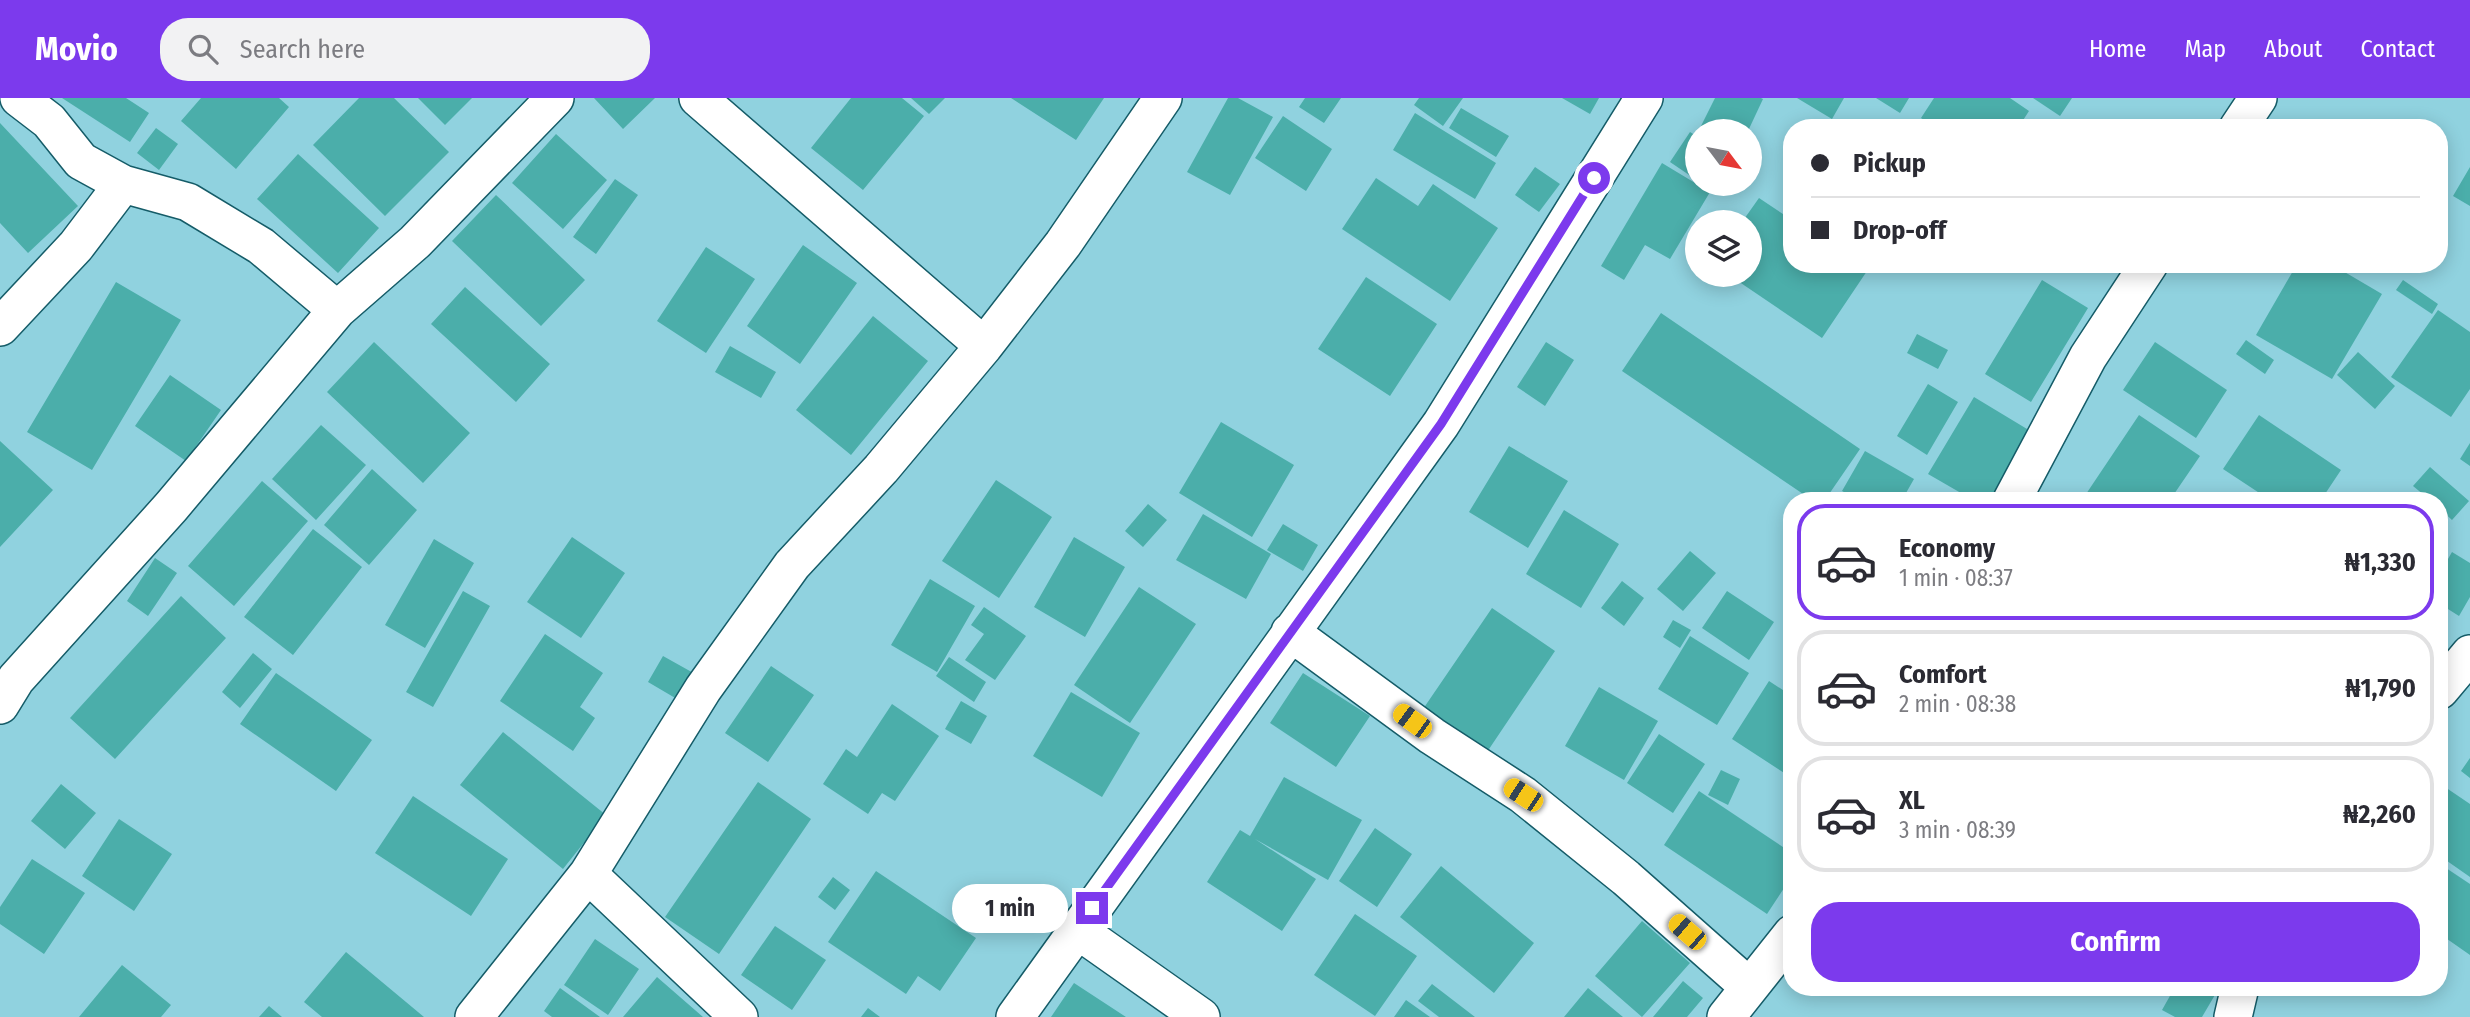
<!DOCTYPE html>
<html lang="en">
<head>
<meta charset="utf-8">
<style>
	body { margin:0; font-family:"Fira Sans Condensed",sans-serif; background:#f2f2f3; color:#2b2b33; height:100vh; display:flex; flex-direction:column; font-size:26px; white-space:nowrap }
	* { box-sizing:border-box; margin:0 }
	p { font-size:23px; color:#7c7c81 }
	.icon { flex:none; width:38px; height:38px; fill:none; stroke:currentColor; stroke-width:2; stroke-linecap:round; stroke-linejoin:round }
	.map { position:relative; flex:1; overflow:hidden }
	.details { position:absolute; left:1783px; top:394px; width:665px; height:504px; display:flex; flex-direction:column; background:#fff; border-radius:28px; box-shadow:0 4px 18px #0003 }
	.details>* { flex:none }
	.banner { position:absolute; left:1783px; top:21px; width:665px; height:154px; border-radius:28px; box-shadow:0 4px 18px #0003; display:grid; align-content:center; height:154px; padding:0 28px; background:#fff }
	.needle { width:46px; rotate:122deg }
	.fabs { position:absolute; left:1685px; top:21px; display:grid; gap:14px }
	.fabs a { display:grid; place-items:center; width:77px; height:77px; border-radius:50%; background:#fff; box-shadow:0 4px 18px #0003; font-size:35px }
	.end { position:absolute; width:32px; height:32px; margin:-16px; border:9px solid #7c3aed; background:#fff; box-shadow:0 0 0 4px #fff }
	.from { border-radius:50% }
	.bubble { position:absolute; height:49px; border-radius:24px; background:#fff; box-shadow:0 4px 18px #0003; font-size:23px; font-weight:700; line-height:49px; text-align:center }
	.car { position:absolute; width:21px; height:42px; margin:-21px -10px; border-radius:9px; box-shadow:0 0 5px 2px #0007; background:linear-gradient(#f5c518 24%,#345 0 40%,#f5c518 0 76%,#345 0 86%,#f5c518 0) }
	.banner b { display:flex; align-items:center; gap:24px; height:66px; font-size:26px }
	.banner b+b { border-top:2px solid #e1e1e2 }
	.banner i { width:18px; height:18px; background:#2b2b33 }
	ul { padding:12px 0 0; list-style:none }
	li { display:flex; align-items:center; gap:21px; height:116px; margin:0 14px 10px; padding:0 14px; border:4px solid #e1e1e2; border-radius:28px }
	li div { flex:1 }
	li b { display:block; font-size:26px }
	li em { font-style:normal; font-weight:700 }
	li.active { border-color:#7c3aed }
	li>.icon { width:63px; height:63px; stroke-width:1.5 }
	.button { display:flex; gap:14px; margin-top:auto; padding:14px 28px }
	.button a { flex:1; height:80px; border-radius:28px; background:#7c3aed; color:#fff; font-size:28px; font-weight:700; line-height:80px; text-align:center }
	header { display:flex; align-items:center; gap:42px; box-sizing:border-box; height:98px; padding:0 35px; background:#7c3aed; color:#fff }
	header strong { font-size:33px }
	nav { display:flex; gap:38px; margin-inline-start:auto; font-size:24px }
	.search { width:490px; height:63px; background:#f2f2f3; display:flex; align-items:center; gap:18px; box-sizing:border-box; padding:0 24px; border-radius:28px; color:#7c7c81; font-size:26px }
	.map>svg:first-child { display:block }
	.building { fill:#4baeaa }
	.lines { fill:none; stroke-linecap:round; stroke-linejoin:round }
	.minor-casing { stroke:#155c68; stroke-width:40 }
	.minor { stroke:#fff; stroke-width:37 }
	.route { stroke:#7c3aed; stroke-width:9 }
</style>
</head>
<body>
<header>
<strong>Movio</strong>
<div class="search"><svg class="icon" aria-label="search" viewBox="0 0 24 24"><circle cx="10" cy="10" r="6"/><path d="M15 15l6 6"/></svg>Search here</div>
<nav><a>Home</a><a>Map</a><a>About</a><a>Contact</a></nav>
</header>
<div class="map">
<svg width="2470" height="919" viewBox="0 0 2470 919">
	<rect width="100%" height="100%" fill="#90d2df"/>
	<!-- building -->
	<path class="building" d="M62 0H126L149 15 130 44Z
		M201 0H279L289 9 236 71 181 23Z
		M359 0H394L449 54 385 118 313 47Z
		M418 0H472L445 27Z
		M594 0H655L623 31Z
		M851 0H902L924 18 863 92 811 50Z
		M911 0H945L929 16Z
		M1011 0H1104L1076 42Z
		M1228 0H1238L1273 19 1230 97 1187 74Z
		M1305 0H1341L1324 25 1299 9Z
		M1419 0H1463L1443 28 1414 7Z
		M1562 0H1599L1590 16Z
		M1715 0H1761L1763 1 1748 33H1714L1701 28Z
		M1797 0H1844L1832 21Z
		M1876 0H1909L1900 15Z
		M1934 0H2010L2029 13 2018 30H1936L1921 20Z
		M2033 0H2072L2060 18Z
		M1461 10 1509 38 1496 59 1449 30Z
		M1415 15 1496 65 1475 101 1393 52Z
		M1283 18 1332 51 1306 93 1255 60Z
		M0 25 78 108 28 155 0 125Z
		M156 30 178 46 159 72 137 55Z
		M1690 34 1698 39V83L1670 64Z
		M556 36 607 82 563 131 512 85Z
		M298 56 379 130 338 175 257 101Z
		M1662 65 1710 94 1670 161 1645 147 1624 182 1601 168Z
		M1535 69 1560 86 1539 114 1515 97Z
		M2470 69V108L2453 98Z
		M1376 80 1418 108 1433 86 1498 130 1450 203 1342 131Z
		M615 81 638 97 596 156 573 139Z
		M496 97 585 182 541 228 452 143Z
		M1759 100 1792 122V166H1857L1867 173 1822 240 1729 177H1750V124H1742Z
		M803 147 857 185 800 266 747 228Z
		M706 149 755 181 706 255 657 223Z
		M2297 166H2331L2382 196 2332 281 2256 237Z
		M1366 179 1437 226 1390 298 1318 251Z
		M2042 182 2088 210 2031 304 1985 276Z
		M2403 182 2438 206 2432 216 2396 192Z
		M116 184 181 222 92 372 27 334Z
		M465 189 550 266 516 304 431 226Z
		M2438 212 2470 234V291L2451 319 2391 279Z
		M1661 215 1860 351 1825 402H1812L1622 273Z
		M873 218 928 263 851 357 796 312Z
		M1917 236 1948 252 1938 271 1907 255Z
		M2246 242 2274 262 2265 276 2236 256Z
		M374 244 470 335 423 385 327 294Z
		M1546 244 1574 262 1545 308 1517 289Z
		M2155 244 2227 292 2196 340 2123 292Z
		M730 248 776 274 761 300 715 274Z
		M2358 254 2395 288 2375 311 2337 277Z
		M170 277 221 312 186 363 135 328Z
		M1928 286 1958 304 1927 357 1897 338Z
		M1974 299 2032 334 1991 402H1973L1928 376Z
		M2139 317 2200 358 2170 402H2082Z
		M2259 317 2341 372 2321 402H2270L2223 371Z
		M1221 324 1294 367 1252 439 1179 395Z
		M321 327 366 367 316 422 272 381Z
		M0 343 53 392 0 449Z
		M2470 345V368L2460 361Z
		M1509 348 1568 383 1528 450 1469 414Z
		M1865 353 1914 381 1902 402H1859L1842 393Z
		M2430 369 2469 403 2452 422 2440 411V402H2430L2413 388Z
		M372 371 417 412 369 467 324 427Z
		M996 382 1052 419 999 500 942 463Z
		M262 383 308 423 234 508 188 468Z
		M1148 406 1167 422 1143 449 1125 433Z
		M1564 412 1619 446 1581 510 1526 476Z
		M1203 416 1271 456 1246 501 1176 462Z
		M1283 426 1318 447 1303 473 1267 452Z
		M313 431 362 469 293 557 244 519Z
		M572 439 625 475 581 540 527 504Z
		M1074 439 1125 469 1085 539 1034 509Z
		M434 441 474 465 425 550 385 527Z
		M1690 453 1716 475 1683 513 1657 491Z
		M2452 454 2470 465V499L2459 518 2440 506V475Z
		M155 460 177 475 148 518 127 503Z
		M930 481 975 508 937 574 891 547Z
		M1622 483 1644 500 1624 528 1601 510Z
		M1139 489 1196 526 1130 625 1074 587Z
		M463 493 490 508 433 609 406 594Z
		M1727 493 1774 524 1749 562 1702 530Z
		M181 498 226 540 115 661 70 620Z
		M984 509 1026 538 995 582 965 562 984 536 971 527Z
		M1492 510 1555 553 1485 657 1421 614Z
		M1673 522 1691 532 1680 550 1663 539Z
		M545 536 603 575 580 609 595 620 573 653 500 603Z
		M1690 538 1749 575 1717 627 1658 591Z
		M253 555 272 571 240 610 222 594Z
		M663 558 697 577 682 604 648 584Z
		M949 559 986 584 974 604 936 578Z
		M771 568 814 597 768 664 725 635Z
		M276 575 372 642 336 693 240 626Z
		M1303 575 1370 618 1336 669 1270 625Z
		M1769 583 1792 598V680L1732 641Z
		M1599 589 1658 623 1624 682 1565 648Z
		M1071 594 1140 635 1102 699 1033 658Z
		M961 603 987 618 971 646 945 631Z
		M892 606 939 638 895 703 882 695 868 716 823 686 846 651 857 659Z
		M503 634 606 717 563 771 460 687Z
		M1659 636 1705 666 1673 715 1627 685Z
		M2470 660V680L2461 673Z
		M1721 672 1740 681 1728 707 1708 697Z
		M1284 679 1362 722 1328 782 1255 741 1316 781 1282 833 1207 784 1240 732 1250 738Z
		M758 684 811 721 719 856 665 819Z
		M61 686 96 715 65 751 31 723Z
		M2442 687 2470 706V779L2440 758V691Z
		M1699 693 1792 755V778L1767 816 1664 747Z
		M413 698 508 761 471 818 375 755Z
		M119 721 172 756 134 813 82 778Z
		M1375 730 1412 756 1377 809 1339 783Z
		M32 761 85 795 44 856 0 826V809Z
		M2440 766 2470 786V857L2440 836Z
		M1441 768 1534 845 1494 895 1400 819Z
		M876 773 976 840 940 893 918 878 906 896 828 844Z
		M833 779 850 792 835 812 818 799Z
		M1355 816 1417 858 1375 918 1314 877Z
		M1642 823 1690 865 1642 919 1595 878Z
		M775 828 826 862 792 912 741 877Z
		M595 841 639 871 608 917 564 887Z
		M346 854 424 919H322L304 904Z
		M122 867 171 907 161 919H79Z
		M657 879 703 919H623Z
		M1683 883 1703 900 1687 919H1653Z
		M1074 885 1126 919H1051Z
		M1432 886 1475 919H1439L1418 903Z
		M2175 889H2217L2219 890 2202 919H2175L2162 912Z
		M560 890 600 919H552L544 913Z
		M1588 890 1623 919H1564Z
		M1406 902 1430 919H1394Z
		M269 908 282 919H259Z
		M868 910 880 919H861Z"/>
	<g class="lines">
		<!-- minor casing -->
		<g class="minor-casing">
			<path id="minor" d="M19 0 49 23 81 63 123 86 188 104 261 148 337 212
				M698 0 984 248
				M2238 30 2258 0
				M0 229 76 148 123 86
				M2012 402 2088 259 2149 166
				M1290 534 1432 638 1523 697 1626 780 1748 888
				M2440 592 2470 556
				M0 607 16 581 171 409 337 212 415 144 555 0
				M588 776 739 919
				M1076 831 1201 919
				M474 919 588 776 703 591 792 467 881 371 984 248 1063 146 1163 0
				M1015 919 1441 326 1644 0
				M1726 919 1792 836
				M2233 919 2240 889"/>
		</g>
		<!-- minor -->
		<use href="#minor" class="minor"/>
	</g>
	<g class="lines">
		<!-- route -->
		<path class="route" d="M1092 810 1441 326 1594 80"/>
	</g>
</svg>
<div class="fabs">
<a><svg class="needle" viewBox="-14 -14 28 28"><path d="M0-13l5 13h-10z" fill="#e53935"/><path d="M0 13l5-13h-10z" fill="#7c7c81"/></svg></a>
<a><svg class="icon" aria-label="layers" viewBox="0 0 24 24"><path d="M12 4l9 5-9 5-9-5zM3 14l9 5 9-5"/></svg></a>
</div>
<i class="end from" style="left:1594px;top:80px"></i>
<i class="end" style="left:1092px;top:810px"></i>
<div class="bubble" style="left:952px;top:786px;width:116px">1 min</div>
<i class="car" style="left:1412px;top:623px;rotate:306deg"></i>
<i class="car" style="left:1523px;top:697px;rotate:303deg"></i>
<i class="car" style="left:1687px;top:834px;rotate:311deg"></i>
<div class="banner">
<b><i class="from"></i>Pickup</b>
<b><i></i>Drop-off</b>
</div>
<section class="details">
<ul>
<li class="active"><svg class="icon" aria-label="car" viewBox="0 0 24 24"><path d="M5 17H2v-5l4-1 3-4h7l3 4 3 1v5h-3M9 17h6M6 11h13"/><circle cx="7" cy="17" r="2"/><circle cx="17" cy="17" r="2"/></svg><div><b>Economy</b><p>1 min · 08:37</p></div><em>₦1,330</em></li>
<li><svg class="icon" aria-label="car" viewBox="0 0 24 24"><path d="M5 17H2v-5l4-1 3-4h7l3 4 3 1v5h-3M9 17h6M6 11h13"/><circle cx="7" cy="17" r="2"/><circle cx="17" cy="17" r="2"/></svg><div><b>Comfort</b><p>2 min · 08:38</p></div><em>₦1,790</em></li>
<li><svg class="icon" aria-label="car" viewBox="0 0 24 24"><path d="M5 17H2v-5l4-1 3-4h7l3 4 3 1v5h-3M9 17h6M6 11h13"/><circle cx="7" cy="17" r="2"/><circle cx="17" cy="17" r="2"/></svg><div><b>XL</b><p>3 min · 08:39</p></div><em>₦2,260</em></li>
</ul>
<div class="button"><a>Confirm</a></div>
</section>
</div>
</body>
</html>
